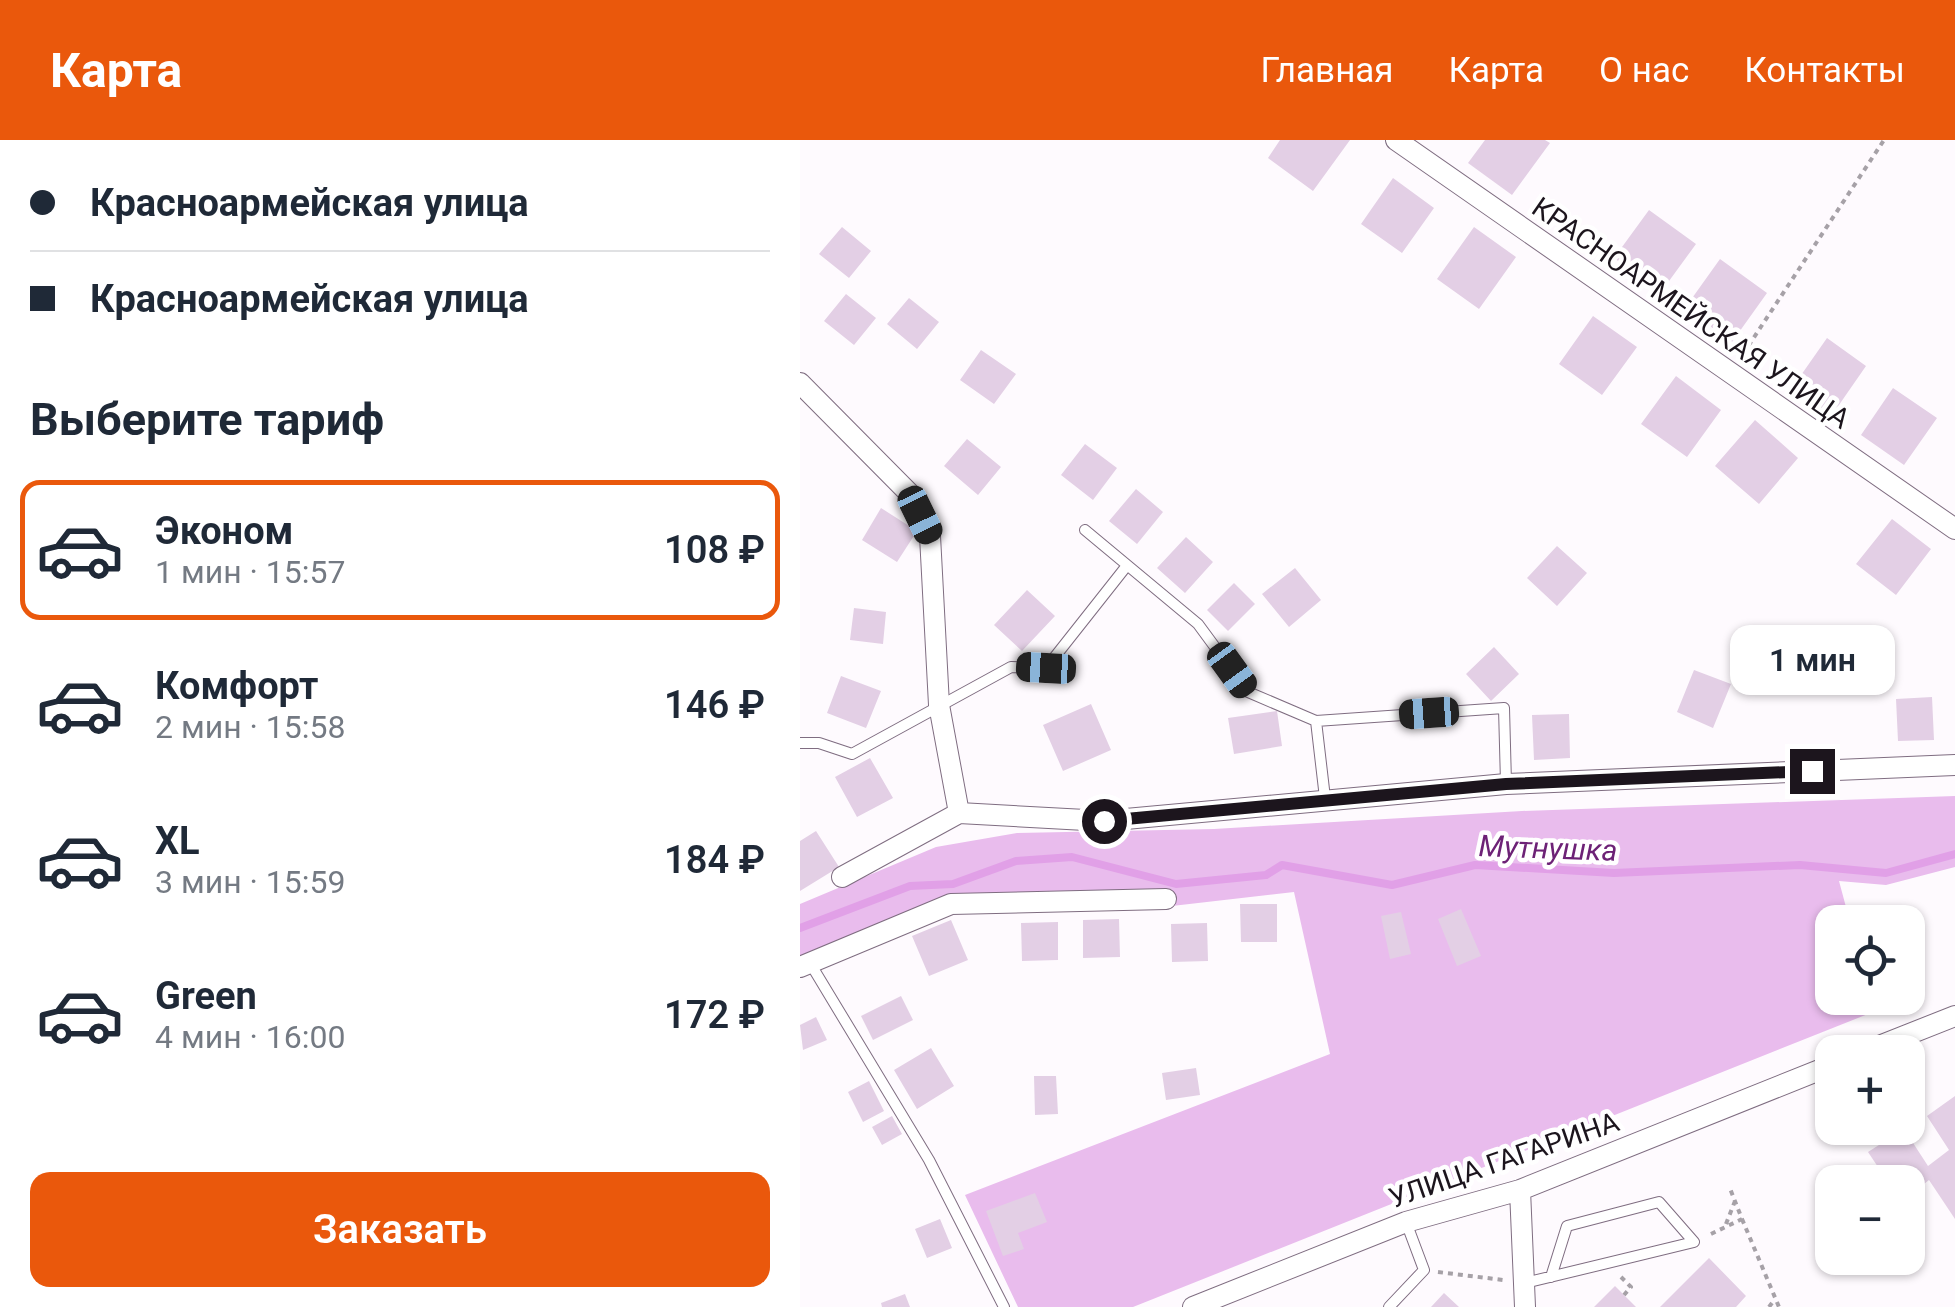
<!DOCTYPE html>
<html lang="ru">
<head>
<meta charset="utf-8">
<style>
	body { margin:0; font-family:Roboto,sans-serif; background:#f2f2f3; color:#1f2937; height:100vh; display:flex; flex-direction:column; font-size:38px; white-space:nowrap }
	* { box-sizing:border-box; margin:0 }
	p { font-size:32px; color:#747a83 }
	.icon { flex:none; width:55px; height:55px; fill:none; stroke:currentColor; stroke-width:2; stroke-linecap:round; stroke-linejoin:round }
	.map { position:relative; flex:1; overflow:hidden }
	.details { display:flex; flex-direction:column; background:#fff; width:800px }
	.details>* { flex:none }
	.banner { display:grid; align-content:center; height:220px; padding:0 30px; background:#fff }
	.buttons { position:absolute; left:1015px; top:765px; display:grid; gap:20px }
	.buttons a { display:grid; place-items:center; width:110px; height:110px; border-radius:20px; background:#fff; box-shadow:0 2px 8px #0004; font-size:50px }
	.end { position:absolute; width:45px; height:45px; margin:-22px; border:12px solid #1c151d; background:#fff; box-shadow:0 0 0 5px #fff }
	.from { border-radius:50% }
	.bubble { position:absolute; height:70px; border-radius:20px; background:#fff; box-shadow:0 2px 8px #0004; font-size:32px; font-weight:600; line-height:70px; text-align:center }
	.car { position:absolute; width:30px; height:60px; margin:-30px -15px; border-radius:12px; box-shadow:0 0 8px 2px #0007; background:linear-gradient(#222 24%,#8ab4d8 0 40%,#222 0 76%,#8ab4d8 0 86%,#222 0) }
	.banner b { display:flex; align-items:center; gap:35px; height:95px; font-size:38px }
	.banner b+b { border-top:2px solid #e0e1e3 }
	.banner i { width:25px; height:25px; background:#1f2937 }
	ul { padding:0; list-style:none }
	li { display:flex; align-items:center; gap:30px; height:140px; margin:0 20px 15px; padding:0 10px; border:5px solid transparent; border-radius:20px }
	li div { flex:1 }
	li b { display:block; font-size:38px }
	li em { font-style:normal; font-weight:600 }
	li.current { border-color:#ea580c }
	li>.icon { width:90px; height:90px; stroke-width:1.5 }
	h2 { padding:0 30px; font-size:45px; line-height:120px }
	.primary-button { display:flex; gap:20px; margin-top:auto; padding:20px 30px }
	.primary-button a { flex:1; height:115px; border-radius:20px; background:#ea580c; color:#fff; font-size:40px; font-weight:600; line-height:115px; text-align:center }
	header { display:flex; align-items:center; gap:60px; box-sizing:border-box; height:140px; padding:0 50px; background:#ea580c; color:#fff }
	header strong { font-size:48px }
	nav { display:flex; gap:55px; margin-inline-start:auto; font-size:35px }
	main { display:flex; flex:1; min-height:0 }
	.map>svg:first-child { display:block }
	.green { fill:#e9bced }
	.lines { fill:none; stroke-linecap:round; stroke-linejoin:round }
	.stream { stroke:#e1a0e7; stroke-width:8 }
	.building { fill:#e3cfe5 }
	.lane-casing { stroke:#7f6d81; stroke-width:12 }
	.street-casing { stroke:#7f6d81; stroke-width:22 }
	.path { stroke:#a6a1a7; stroke-width:4; stroke-dasharray:5 5; stroke-linecap:butt }
	.lane { stroke:#fff; stroke-width:10 }
	.street { stroke:#fff; stroke-width:20 }
	.route { stroke:#1c151d; stroke-width:12 }
	.labels { text-anchor:middle; dominant-baseline:central; stroke-width:9; stroke-linejoin:round; paint-order:stroke }
	.street-label { font-size:28px; fill:#1c151d; stroke:#fff }
	.water-label { font-size:30px; font-style:italic; fill:#6d2276; stroke:#fff }
</style>
</head>
<body>
<header>
<strong>Карта</strong>
<nav><a>Главная</a><a>Карта</a><a>О нас</a><a>Контакты</a></nav>
</header>
<main>
<section class="details">
<div class="banner">
<b><i class="from"></i>Красноармейская улица</b>
<b><i></i>Красноармейская улица</b>
</div>
<h2>Выберите тариф</h2>
<ul>
<li class="current"><svg class="icon" aria-label="car" viewBox="0 0 24 24"><path d="M5 17H2v-5l4-1 3-4h7l3 4 3 1v5h-3M9 17h6M6 11h13"/><circle cx="7" cy="17" r="2"/><circle cx="17" cy="17" r="2"/></svg><div><b>Эконом</b><p>1 мин · 15:57</p></div><em>108 ₽</em></li>
<li><svg class="icon" aria-label="car" viewBox="0 0 24 24"><path d="M5 17H2v-5l4-1 3-4h7l3 4 3 1v5h-3M9 17h6M6 11h13"/><circle cx="7" cy="17" r="2"/><circle cx="17" cy="17" r="2"/></svg><div><b>Комфорт</b><p>2 мин · 15:58</p></div><em>146 ₽</em></li>
<li><svg class="icon" aria-label="car" viewBox="0 0 24 24"><path d="M5 17H2v-5l4-1 3-4h7l3 4 3 1v5h-3M9 17h6M6 11h13"/><circle cx="7" cy="17" r="2"/><circle cx="17" cy="17" r="2"/></svg><div><b>XL</b><p>3 мин · 15:59</p></div><em>184 ₽</em></li>
<li><svg class="icon" aria-label="car" viewBox="0 0 24 24"><path d="M5 17H2v-5l4-1 3-4h7l3 4 3 1v5h-3M9 17h6M6 11h13"/><circle cx="7" cy="17" r="2"/><circle cx="17" cy="17" r="2"/></svg><div><b>Green</b><p>4 мин · 16:00</p></div><em>172 ₽</em></li>
</ul>
<div class="primary-button"><a>Заказать</a></div>
</section>
<div class="map">
<svg width="1155" height="1167" viewBox="0 0 1155 1167">
	<rect width="100%" height="100%" fill="#fefafe"/>
	<!-- green -->
	<path class="green" d="M1155 656V727L1086 745 1039 741 1050 782H1032V858H1070L1073 872 333 1167H218L165 1055 530 914 494 752 372 766 150 756 0 818V764L136 707 217 693 414 689 722 671Z"/>
	<g class="lines">
		<!-- stream -->
		<path class="stream" d="M0 788 110 746 153 744 216 721 272 717 376 744 466 735 482 725 592 745 675 725 814 733 1000 725 1086 733 1155 714"/>
	</g>
	<!-- building -->
	<path class="building" d="M480 0H550L513 51 468 18Z
		M685 0H745L750 3 712 55 668 23Z
		M593 38 634 68 602 113 561 84Z
		M849 70 896 104 861 152 814 118Z
		M42 87 71 111 49 138 19 114Z
		M674 87 716 117 679 169 637 139Z
		M920 119 967 153 932 202 885 168Z
		M46 154 76 178 54 205 24 181Z
		M109 158 139 182 117 209 87 184Z
		M793 176 837 207 802 255 759 224Z
		M1027 198 1066 226 1032 275 992 248Z
		M181 210 216 234 194 264 160 240Z
		M876 236 921 270 887 317 841 284Z
		M1093 248 1137 278 1104 325 1061 295Z
		M955 280 998 318 959 364 915 326Z
		M167 299 201 327 178 355 144 326Z
		M285 304 317 328 293 360 261 335Z
		M336 349 363 372 337 404 309 381Z
		M81 368 117 391 97 422 62 400Z
		M1092 379 1131 409 1096 455 1056 424Z
		M386 397 413 422 385 453 357 428Z
		M757 406 787 433 757 466 727 438Z
		M495 428 521 460 489 487 462 454Z
		M434 443 455 464 428 491 407 470Z
		M227 450 255 476 222 511 194 485Z
		M54 468 86 472 83 504 50 500Z
		M694 507 719 534 691 561 666 534Z
		M894 530 931 544 913 588 877 572Z
		M41 536 81 551 66 588 27 573Z
		M1132 557 1134 600 1098 601 1096 559Z
		M291 564 311 610 263 631 243 585Z
		M477 571 482 606 434 614 428 578Z
		M769 574 770 618 734 620 732 575Z
		M70 618 93 658 57 677 35 637Z
		M16 691 39 727 0 751V701Z
		M440 764H477V802H441Z
		M661 769 681 816 657 826 638 779Z
		M601 772 611 814 590 819 581 776Z
		M319 779 320 817 283 818V780Z
		M151 780 168 820 129 836 112 796Z
		M258 782V820L222 821 221 783Z
		M407 783 408 821 372 822 371 784Z
		M101 856 113 880 73 900 61 876Z
		M16 877 27 900 3 910 0 885Z
		M131 908 154 946 117 969 94 930Z
		M396 928 400 955 366 960 362 933Z
		M234 936H256L258 974 235 975Z
		M69 941 84 971 63 982 48 952Z
		M1155 956V1079L1129 1040 1124 1044 1115 1030 1097 1042H1088L1068 1012 1104 989 1128 1026 1149 1010 1127 976Z
		M92 976 102 994 82 1005 72 987Z
		M235 1053 247 1082 218 1093 224 1109 203 1116 186 1071Z
		M140 1079 152 1108 127 1118 115 1089Z
		M909 1118 946 1156 936 1167H860Z
		M815 1146 836 1167H794Z
		M644 1153 659 1167H631Z
		M105 1154 110 1167H82L81 1163Z"/>
	<g class="lines">
		<!-- lane casing -->
		<g class="lane-casing">
			<path id="lane" d="M285 390 398 484 448 552 516 581 704 568 706 643
				M516 581 525 658
				M0 603H19L52 614 211 527 246 528 325 428
				M10 823 129 1020 204 1167
				M725 1143 894 1102 859 1062 767 1086 751 1137
				M589 1167 624 1130 606 1082"/>
		</g>
		<!-- street casing -->
		<g class="street-casing">
			<path id="street" d="M596 0 1155 389
				M0 243 110 354 130 396 139 565 159 673
				M42 737 159 673 304 681 706 644 1155 625
				M0 827 151 764 366 759
				M1064 912 1155 876
				M720 1050 725 1167
				M393 1167 606 1082 720 1050 1032 925"/>
		</g>
		<!-- path -->
		<path class="path" d="M943 214 1084 0
			M942 1079 979 1167
			M926 1084 935 1061
			M911 1094 942 1079 929 1046
			M638 1132 703 1140
			M821 1137 831 1147 824 1155
			M969 1167 975 1159"/>
		<!-- lane -->
		<use href="#lane" class="lane"/>
		<!-- street -->
		<use href="#street" class="street"/>
	</g>
	<g class="lines">
		<!-- route -->
		<path class="route" d="M304 681 706 644 1012 631"/>
	</g>
	<g class="labels">
		<!-- street labels -->
		<g class="street-label">
			<text transform="translate(891 173) rotate(35)">КРАСНОАРМЕЙСКАЯ УЛИЦА</text>
			<text transform="translate(704 1020) rotate(-19)">УЛИЦА ГАГАРИНА</text>
		</g>
		<!-- water labels -->
		<g class="water-label">
			<text transform="translate(748 708) rotate(2)">Мутнушка</text>
		</g>
	</g>
</svg>
<div class="buttons">
<a><svg class="icon" aria-label="locate" viewBox="0 0 24 24"><circle cx="12" cy="12" r="6"/><path d="M12 2v4M12 18v4M2 12h4M18 12h4"/></svg></a>
<a>+</a>
<a>−</a>
</div>
<i class="end from" style="left:304px;top:681px"></i>
<i class="end" style="left:1012px;top:631px"></i>
<div class="bubble" style="left:930px;top:485px;width:165px">1 мин</div>
<i class="car" style="left:120px;top:375px;rotate:154deg"></i>
<i class="car" style="left:246px;top:528px;rotate:273deg"></i>
<i class="car" style="left:432px;top:530px;rotate:144deg"></i>
<i class="car" style="left:629px;top:573px;rotate:266deg"></i>
</div>
</main>
</body>
</html>
